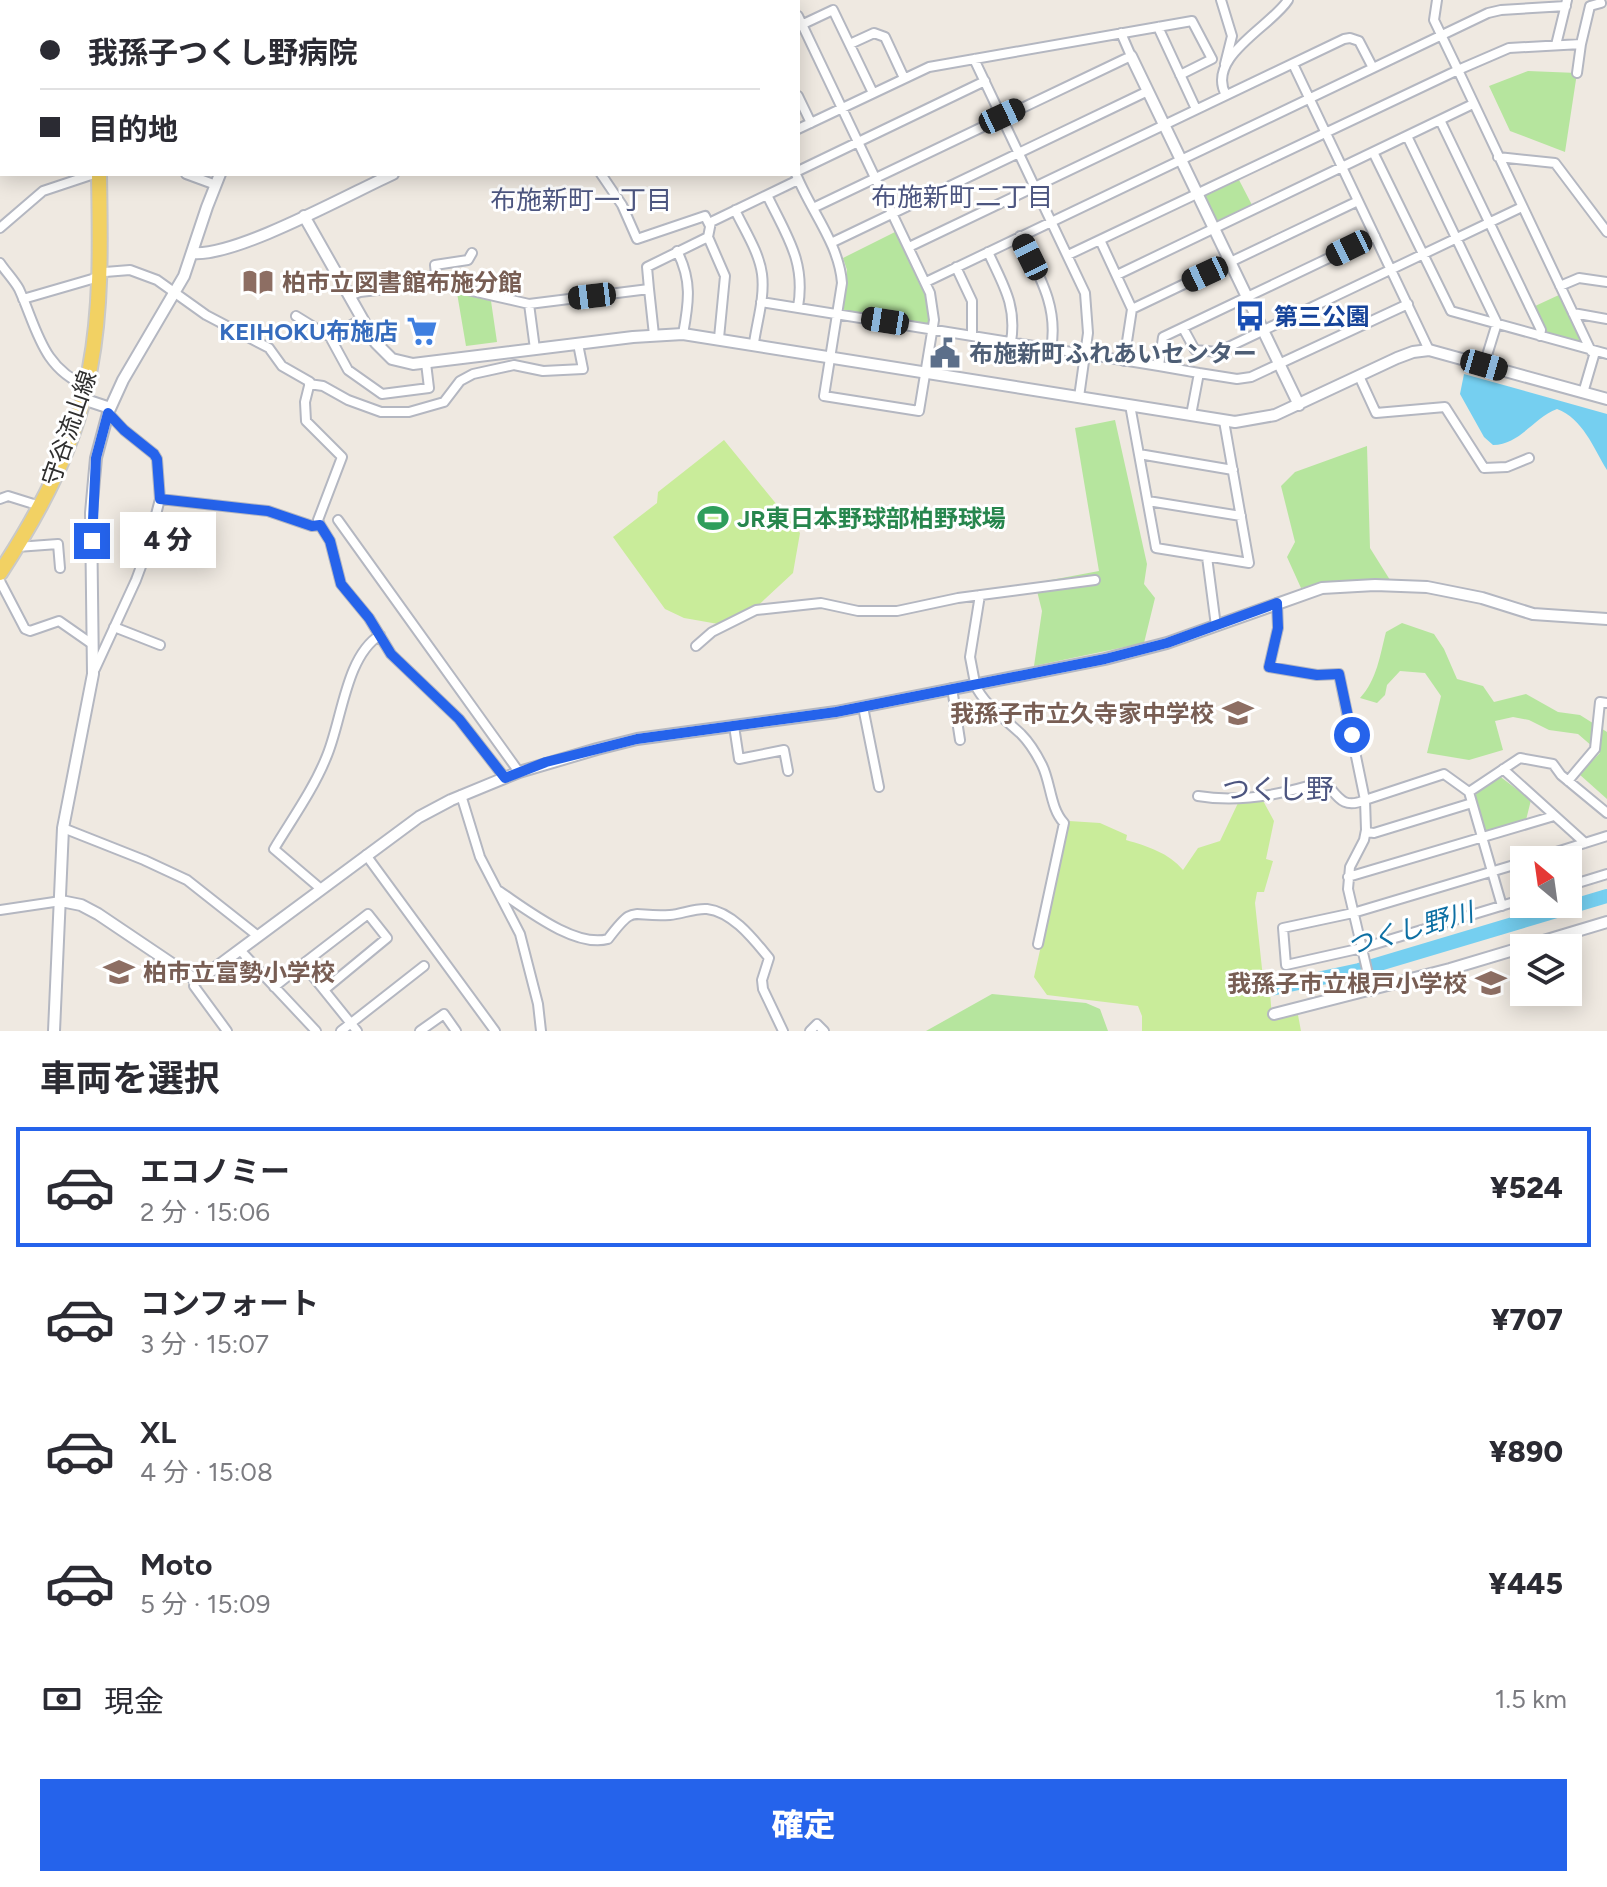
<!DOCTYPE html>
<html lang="ja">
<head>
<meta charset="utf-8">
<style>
	body { margin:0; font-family:Figtree,"Noto Sans JP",sans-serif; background:#f7f7f7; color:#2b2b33; height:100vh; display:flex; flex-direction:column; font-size:30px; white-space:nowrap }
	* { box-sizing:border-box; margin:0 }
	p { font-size:26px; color:#7c7c81 }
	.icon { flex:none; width:44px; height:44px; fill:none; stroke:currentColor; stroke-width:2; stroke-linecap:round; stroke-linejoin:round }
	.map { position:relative; height:1031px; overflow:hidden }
	.drawer { display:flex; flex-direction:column; background:#fff; flex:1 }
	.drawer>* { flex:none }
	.top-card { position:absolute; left:0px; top:0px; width:800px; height:176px; box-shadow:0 4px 20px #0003; display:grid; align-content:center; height:176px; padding:0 40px; background:#fff }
	.needle { width:52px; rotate:331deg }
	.buttons { position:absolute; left:1510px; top:846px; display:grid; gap:16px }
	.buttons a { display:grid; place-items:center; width:72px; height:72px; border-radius:0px; background:#fff; box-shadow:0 4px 20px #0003; font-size:40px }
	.end { position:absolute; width:36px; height:36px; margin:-18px; border:10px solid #2563eb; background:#fff; box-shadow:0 0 0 4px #fff }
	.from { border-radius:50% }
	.bubble { position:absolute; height:56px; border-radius:0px; background:#fff; box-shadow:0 4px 20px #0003; font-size:26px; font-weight:800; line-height:56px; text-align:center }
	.car { position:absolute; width:24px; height:48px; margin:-24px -12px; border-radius:10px; box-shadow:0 0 6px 2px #0007; background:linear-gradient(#222 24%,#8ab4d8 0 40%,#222 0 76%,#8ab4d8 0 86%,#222 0) }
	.top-card b { display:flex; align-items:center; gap:28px; height:76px; font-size:30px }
	.top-card b+b { border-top:2px solid #e1e1e2 }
	.top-card i { width:20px; height:20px; background:#2b2b33 }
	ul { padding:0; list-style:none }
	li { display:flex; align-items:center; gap:24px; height:120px; margin:0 16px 12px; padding:0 24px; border:4px solid transparent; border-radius:0px }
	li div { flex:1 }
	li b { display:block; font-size:30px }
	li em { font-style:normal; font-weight:800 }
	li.on { border-color:#2563eb }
	li>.icon { width:72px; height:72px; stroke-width:1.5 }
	h2 { padding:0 40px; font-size:36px; line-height:96px }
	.pay { display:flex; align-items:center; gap:20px; height:88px; padding:0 40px; font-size:30px }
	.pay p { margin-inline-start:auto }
	.primary-button { display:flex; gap:16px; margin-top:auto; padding:16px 40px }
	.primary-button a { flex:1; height:92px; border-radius:0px; background:#2563eb; color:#fff; font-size:32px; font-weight:800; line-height:92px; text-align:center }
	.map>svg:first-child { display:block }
	.green { fill:#b6e59e }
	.pitch { fill:#c9ec9a }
	.water { fill:#75cff0 }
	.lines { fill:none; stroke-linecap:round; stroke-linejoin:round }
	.river { stroke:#75cff0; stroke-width:14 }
	.minor-casing { stroke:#b4b7c1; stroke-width:12 }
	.tertiary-casing { stroke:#b4b7c1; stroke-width:14 }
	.primary-casing { stroke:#c9c9c9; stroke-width:18 }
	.minor { stroke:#fff; stroke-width:8 }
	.tertiary { stroke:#fff; stroke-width:10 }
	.primary { stroke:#f2d163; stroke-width:14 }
	.route { stroke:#2563eb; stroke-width:10 }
	.labels { text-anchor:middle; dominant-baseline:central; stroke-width:6; stroke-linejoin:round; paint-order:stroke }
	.education-label { font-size:24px; font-weight:bold; fill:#785e54; stroke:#fff; text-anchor:start }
	.transit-label { font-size:24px; font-weight:bold; fill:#164399; stroke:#fff; text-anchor:start }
	.shop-label { font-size:24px; font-weight:bold; fill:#366cbe; stroke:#fff; text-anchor:end }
	.service-label { font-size:24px; font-weight:bold; fill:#4e5e75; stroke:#fff; text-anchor:start }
	.street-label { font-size:24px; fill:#2e2e2e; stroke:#fff }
	.leisure-label { font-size:24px; font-weight:bold; fill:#27864d; stroke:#fff; text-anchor:start }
	.neighbourhood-label { font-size:26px; fill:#4d5680; stroke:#fff }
	.water-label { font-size:26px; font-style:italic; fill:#0d6fa3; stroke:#fff }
	.quarter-label { font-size:28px; fill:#4d5680; stroke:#fff }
</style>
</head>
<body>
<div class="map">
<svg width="1607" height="1031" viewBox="0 0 1607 1031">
	<rect width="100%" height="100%" fill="#efe9e1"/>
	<!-- green -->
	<path class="green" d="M1528 71 1577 73 1565 152 1510 131 1489 86Z
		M1238 178 1252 205 1217 222 1203 195Z
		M895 232 923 287 930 312 929 323 925 324 845 311 843 308 847 270 843 258Z
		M457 293 491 301 497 342 466 346Z
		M1561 294 1584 341 1582 343 1545 335 1533 307Z
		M1115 420 1147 564 1144 584 1155 598 1144 643 1034 666 1042 611 1035 583 1099 571 1075 428Z
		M1367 446 1370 548 1390 580 1335 581 1301 588 1287 557 1295 542 1281 486 1295 472Z
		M1402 623 1434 634 1444 649 1457 679 1483 686 1494 702 1526 694 1558 712 1580 715 1607 732V799L1579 774 1600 753 1578 734 1549 730 1529 720 1513 717 1495 721 1503 750 1469 760 1427 753 1441 696 1425 673 1400 671 1387 685 1385 695 1377 703 1360 698C1377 680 1380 655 1386 632Z
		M1498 775 1531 800 1526 820 1486 832 1483 831 1473 797Z
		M992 994 1086 1003 1100 1009 1108 1031H926Z"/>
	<!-- pitch -->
	<path class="pitch" d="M724 440 800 533 793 573 750 613 724 625 684 618 665 609 613 537 657 503 658 492Z
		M1261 797 1274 821 1266 859 1273 861 1264 892H1257L1255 903 1263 978 1269 979 1272 1018 1298 1015 1301 1031H1142V1016L1138 1006 1047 995 1034 977 1069 821 1100 823 1127 835 1126 840C1147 846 1169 853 1183 870L1198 848 1220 841 1238 803Z"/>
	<!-- water -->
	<path class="water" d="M1464 374 1607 414V470C1593 447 1583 419 1557 409 1533 418 1521 444 1493 445L1484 437 1460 394Z"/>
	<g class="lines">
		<!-- river -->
		<path class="river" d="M1271 989 1359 970 1607 896"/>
		<!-- minor casing -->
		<g class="minor-casing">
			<path id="minor" d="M493 0 494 2
				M783 0 787 2
				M1221 0 1232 36 1225 64
				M239 2 240 0
				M799 26 833 10 873 93
				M1158 27 1196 109
				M850 44 874 33 885 37 904 78
				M1556 45 1567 0
				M974 59 1085 293 1088 333 1079 397
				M1293 64 1429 350
				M1577 73 1581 44
				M1226 95C1205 57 1272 26 1288 0
				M798 96 811 123
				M1440 120 1541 330 1540 336
				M798 129 929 67 1192 21 1212 59 1180 75
				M1407 136 1497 323 1484 365
				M1373 152 1451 311 1607 354
				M1498 157 1555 163 1607 232
				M798 171 985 81
				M186 174 216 185
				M601 174 622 205 637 239 705 216 710 226
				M796 174C810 210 839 243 842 283L824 396 919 411 934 320 930 293 798 16
				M767 195C786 235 806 261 798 307
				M813 208 1131 56 1121 33
				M735 210C745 231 759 252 762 274 765 297 757 321 754 343
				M0 228 43 191 94 174
				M1020 236C1038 274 1059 306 1051 349
				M708 237 725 276 719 338
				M1100 240 1132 309 1124 361
				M831 243 1148 91
				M909 247 1344 39 1350 38 1359 41 1373 68
				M677 251C692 280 689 302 683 334
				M988 252C1003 285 1017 305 1011 342
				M472 253 468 260 435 265 437 283 529 304 649 289 647 267 708 237 711 222 798 180
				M1068 255 1458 70 1434 20 1437 0
				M0 263C6 272 14 280 19 289 37 328 42 369 87 386
				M956 267 972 301V336
				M1117 275 1473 104
				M926 282 1488 13 1501 10 1566 6
				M1560 286 1579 278 1607 282
				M649 289 654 335
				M349 296 360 292 437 283
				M23 299 92 279 105 272 130 270 157 280 206 315 269 348 282 366 310 382 305 402 306 421 342 457 318 520 320 525
				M761 302 1159 366
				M529 304 535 349
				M1132 309 1358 201
				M1573 313 1607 319
				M296 316 330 337
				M362 319 330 337 348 370 382 394 429 388 426 363
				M1183 328 1195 350 1218 352 1522 207
				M1591 351 1458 70 1509 48 1581 44 1590 6 1601 3
				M1199 373 1159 366 1163 337 1375 236
				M1359 376 1376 413 1445 407 1484 468 1507 467 1529 458
				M309 384 323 386 348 400 381 412H409L444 402 460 381 473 374 514 365 543 371 583 369 578 344
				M1583 393 1595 352
				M1130 405 1156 548 1249 563 1224 421
				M1191 415 1199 373 1237 379 1251 377 1408 304
				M1139 454 1233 470
				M0 499 8 496 40 506
				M160 499 268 511 312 526 320 525 330 541 341 584 369 618 391 654 459 719 505 778
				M1148 501 1241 516
				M338 520 519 772
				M17 547 58 544 60 568
				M1207 557 1216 626
				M0 581 25 629 30 631 59 621 92 644
				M1277 603 1278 628 1269 667 1317 675 1339 674 1365 800 1444 774 1469 792 1502 906
				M114 627 160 645
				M696 646 712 632 756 610 821 603 858 611H897L958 598 1095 580
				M95 669 136 580 146 553 160 499 157 459 154 454 124 430 108 413
				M974 683C985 706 1003 717 1021 734 1029 742 1037 755 1042 765 1051 783 1050 808 1064 823L1038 944
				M975 683 970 657 980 595
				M952 688 960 740
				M863 707 879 787
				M734 726 739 759 784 750 788 771
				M1503 769 1585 843
				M1568 781 1595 749 1600 702 1607 703
				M1469 792 1520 758 1553 764 1561 775 1607 813
				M461 795 480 857 520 934 538 1004 541 1031
				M1198 796C1239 803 1285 794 1324 781 1338 796 1342 810 1365 800L1366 830 1364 840 1350 867 1348 889 1372 991
				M63 828 144 860 187 880 258 936
				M1366 832 1374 833 1472 803
				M366 855 495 1031
				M1531 860 1607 836
				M1524 862 1353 913 1283 928 1286 965 1362 948 1524 899
				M1348 877 1554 816
				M1568 886 1607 874
				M321 889 274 849C292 819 313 790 326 758 342 722 345 657 380 635
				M499 891C526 909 575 948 608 939 636 902 630 918 670 915 682 914 695 908 707 909 733 912 754 940 769 958L762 980 763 989 783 1031
				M0 910 61 901
				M240 950 316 1031
				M303 964 368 914 387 938 324 990
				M196 980 194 986 227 1031
				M274 987 303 964 357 1031
				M341 1031 424 966
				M420 1031 444 1014 456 1031
				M810 1031 817 1024 824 1031"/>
		</g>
		<!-- tertiary casing -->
		<g class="tertiary-casing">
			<path id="tertiary" d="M255 0V2
				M700 2 703 0
				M1131 56 1299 405
				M304 216 376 343 392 359 413 364 633 337 683 334 1235 422 1275 415 1397 358 1413 352 1429 350 1607 399
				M193 253C236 257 349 194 393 174
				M83 399 110 408
				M61 901 81 905 98 914 196 980 203 977 419 817 451 800 519 772 597 749 637 739 836 712 1105 659 1167 643 1322 588 1375 585 1427 587 1482 598 1533 614 1607 619
				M1274 1014 1450 969 1607 922
				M54 1031 63 828 93 674 91 513 96 458 108 413 123 380 184 276 207 207 220 174"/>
		</g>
		<!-- primary casing -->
		<g class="primary-casing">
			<path id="primary" d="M114 2V0
				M0 573C41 510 77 443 90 368 102 305 100 238 99 174"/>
		</g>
		<!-- minor -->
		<use href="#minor" class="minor"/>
		<!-- tertiary -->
		<use href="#tertiary" class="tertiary"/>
		<!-- primary -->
		<use href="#primary" class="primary"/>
	</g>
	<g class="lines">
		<!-- route -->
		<path class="route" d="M92 541 96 458 108 413 124 430 154 454 157 459 160 499 268 511 312 526 320 525 330 541 341 584 369 618 391 654 459 719 505 778 546 762 637 739 836 712 1105 659 1167 643 1277 603 1278 628 1269 667 1317 675 1339 674 1352 735"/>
	</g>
	<!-- icons -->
	<defs>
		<g id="library-bare" transform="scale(2.4)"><path d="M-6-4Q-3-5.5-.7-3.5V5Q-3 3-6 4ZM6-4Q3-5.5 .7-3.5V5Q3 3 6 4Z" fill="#8d6e63" stroke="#fff" stroke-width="2.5" paint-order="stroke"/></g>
		<g id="bus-bare" transform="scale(2.4)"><path d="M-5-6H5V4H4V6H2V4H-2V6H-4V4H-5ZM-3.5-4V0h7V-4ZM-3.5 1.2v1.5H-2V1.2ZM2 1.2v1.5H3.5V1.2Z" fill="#1a4fb4" stroke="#fff" stroke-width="2.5" paint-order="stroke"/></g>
		<g id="supermarket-bare" transform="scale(2.4)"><path d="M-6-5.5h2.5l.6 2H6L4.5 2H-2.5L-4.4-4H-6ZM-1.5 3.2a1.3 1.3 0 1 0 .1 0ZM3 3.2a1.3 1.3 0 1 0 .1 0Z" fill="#3f7fe0" stroke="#fff" stroke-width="2.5" paint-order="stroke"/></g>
		<g id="civic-bare" transform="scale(2.4)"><path d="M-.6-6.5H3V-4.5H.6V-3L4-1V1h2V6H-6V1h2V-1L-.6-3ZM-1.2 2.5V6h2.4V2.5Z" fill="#5c6f8a" stroke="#fff" stroke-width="2.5" paint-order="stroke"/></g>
		<g id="stadium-bare" transform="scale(2.4)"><path d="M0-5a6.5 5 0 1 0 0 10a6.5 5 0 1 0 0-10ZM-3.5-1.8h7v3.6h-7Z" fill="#2e9e5b" stroke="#fff" stroke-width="2.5" paint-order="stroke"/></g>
		<g id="school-bare" transform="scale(2.4)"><path d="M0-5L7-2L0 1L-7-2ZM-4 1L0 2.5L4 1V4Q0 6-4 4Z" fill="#8d6e63" stroke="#fff" stroke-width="2.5" paint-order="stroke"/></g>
	</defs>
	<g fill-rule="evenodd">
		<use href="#library-bare" x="258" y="282"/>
		<use href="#bus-bare" x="1250" y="316"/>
		<use href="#supermarket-bare" x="422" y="331"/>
		<use href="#civic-bare" x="945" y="353"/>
		<use href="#stadium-bare" x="713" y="518"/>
		<use href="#school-bare" x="1238" y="713"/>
		<use href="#school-bare" x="119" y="972"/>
		<use href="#school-bare" x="1491" y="983"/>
	</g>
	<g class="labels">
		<!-- education labels -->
		<g class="education-label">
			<text x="282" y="282">柏市立図書館布施分館</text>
			<text x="1214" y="713" text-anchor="end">我孫子市立久寺家中学校</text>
			<text x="143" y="972">柏市立富勢小学校</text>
			<text x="1467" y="983" text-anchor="end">我孫子市立根戸小学校</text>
		</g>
		<!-- transit labels -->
		<g class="transit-label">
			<text x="1274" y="316">第三公園</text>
		</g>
		<!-- shop labels -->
		<g class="shop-label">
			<text x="398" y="331">KEIHOKU布施店</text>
		</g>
		<!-- service labels -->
		<g class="service-label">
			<text x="969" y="353">布施新町ふれあいセンター</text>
		</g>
		<!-- street labels -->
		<g class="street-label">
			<text transform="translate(69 428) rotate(-71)">守谷流山線</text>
		</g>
		<!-- leisure labels -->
		<g class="leisure-label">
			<text x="737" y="518">JR東日本野球部柏野球場</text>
		</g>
		<!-- neighbourhood labels -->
		<g class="neighbourhood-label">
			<text x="962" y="197">布施新町二丁目</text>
			<text x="581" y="200">布施新町一丁目</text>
		</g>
		<!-- water labels -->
		<g class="water-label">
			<text transform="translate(1410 929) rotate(-16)">つくし野川</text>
		</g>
		<!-- quarter labels -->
		<g class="quarter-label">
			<text x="1278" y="789">つくし野</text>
		</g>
	</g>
</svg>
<div class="buttons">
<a><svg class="needle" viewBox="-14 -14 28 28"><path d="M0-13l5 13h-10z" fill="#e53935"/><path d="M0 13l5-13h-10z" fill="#7c7c81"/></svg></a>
<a><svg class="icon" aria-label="layers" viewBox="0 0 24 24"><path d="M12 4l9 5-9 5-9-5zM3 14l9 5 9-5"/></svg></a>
</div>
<i class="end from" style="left:1352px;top:735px"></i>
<i class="end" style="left:92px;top:541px"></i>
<div class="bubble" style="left:120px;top:512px;width:96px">4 分</div>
<i class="car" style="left:1002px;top:116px;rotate:65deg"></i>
<i class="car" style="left:1349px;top:248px;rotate:244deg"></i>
<i class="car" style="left:1030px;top:257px;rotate:334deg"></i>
<i class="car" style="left:1205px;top:274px;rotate:245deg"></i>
<i class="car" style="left:592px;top:296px;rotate:263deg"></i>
<i class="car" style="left:885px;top:321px;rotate:279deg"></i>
<i class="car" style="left:1484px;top:365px;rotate:106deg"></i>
<div class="top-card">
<b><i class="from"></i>我孫子つくし野病院</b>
<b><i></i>目的地</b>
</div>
</div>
<section class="drawer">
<h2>車両を選択</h2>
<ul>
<li class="on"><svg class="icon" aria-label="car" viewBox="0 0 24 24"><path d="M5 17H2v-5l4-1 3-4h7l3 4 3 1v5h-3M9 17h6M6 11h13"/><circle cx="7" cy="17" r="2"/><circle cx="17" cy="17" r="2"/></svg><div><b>エコノミー</b><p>2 分 · 15:06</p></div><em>¥524</em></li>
<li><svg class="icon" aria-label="car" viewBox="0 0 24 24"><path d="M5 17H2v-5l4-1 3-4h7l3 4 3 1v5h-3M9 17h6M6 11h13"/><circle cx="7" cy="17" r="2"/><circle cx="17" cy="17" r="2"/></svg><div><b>コンフォート</b><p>3 分 · 15:07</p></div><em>¥707</em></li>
<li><svg class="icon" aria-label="car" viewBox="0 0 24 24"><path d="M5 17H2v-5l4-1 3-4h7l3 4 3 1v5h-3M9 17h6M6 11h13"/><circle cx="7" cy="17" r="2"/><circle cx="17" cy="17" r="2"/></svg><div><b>XL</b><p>4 分 · 15:08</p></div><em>¥890</em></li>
<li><svg class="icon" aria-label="car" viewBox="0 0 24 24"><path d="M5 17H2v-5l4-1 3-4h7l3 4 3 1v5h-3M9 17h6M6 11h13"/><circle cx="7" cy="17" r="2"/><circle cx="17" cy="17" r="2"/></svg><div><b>Moto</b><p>5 分 · 15:09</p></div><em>¥445</em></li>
</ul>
<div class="pay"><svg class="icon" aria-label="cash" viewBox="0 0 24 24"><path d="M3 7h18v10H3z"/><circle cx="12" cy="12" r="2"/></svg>現金<p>1.5 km</p></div>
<div class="primary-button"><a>確定</a></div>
</section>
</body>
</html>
